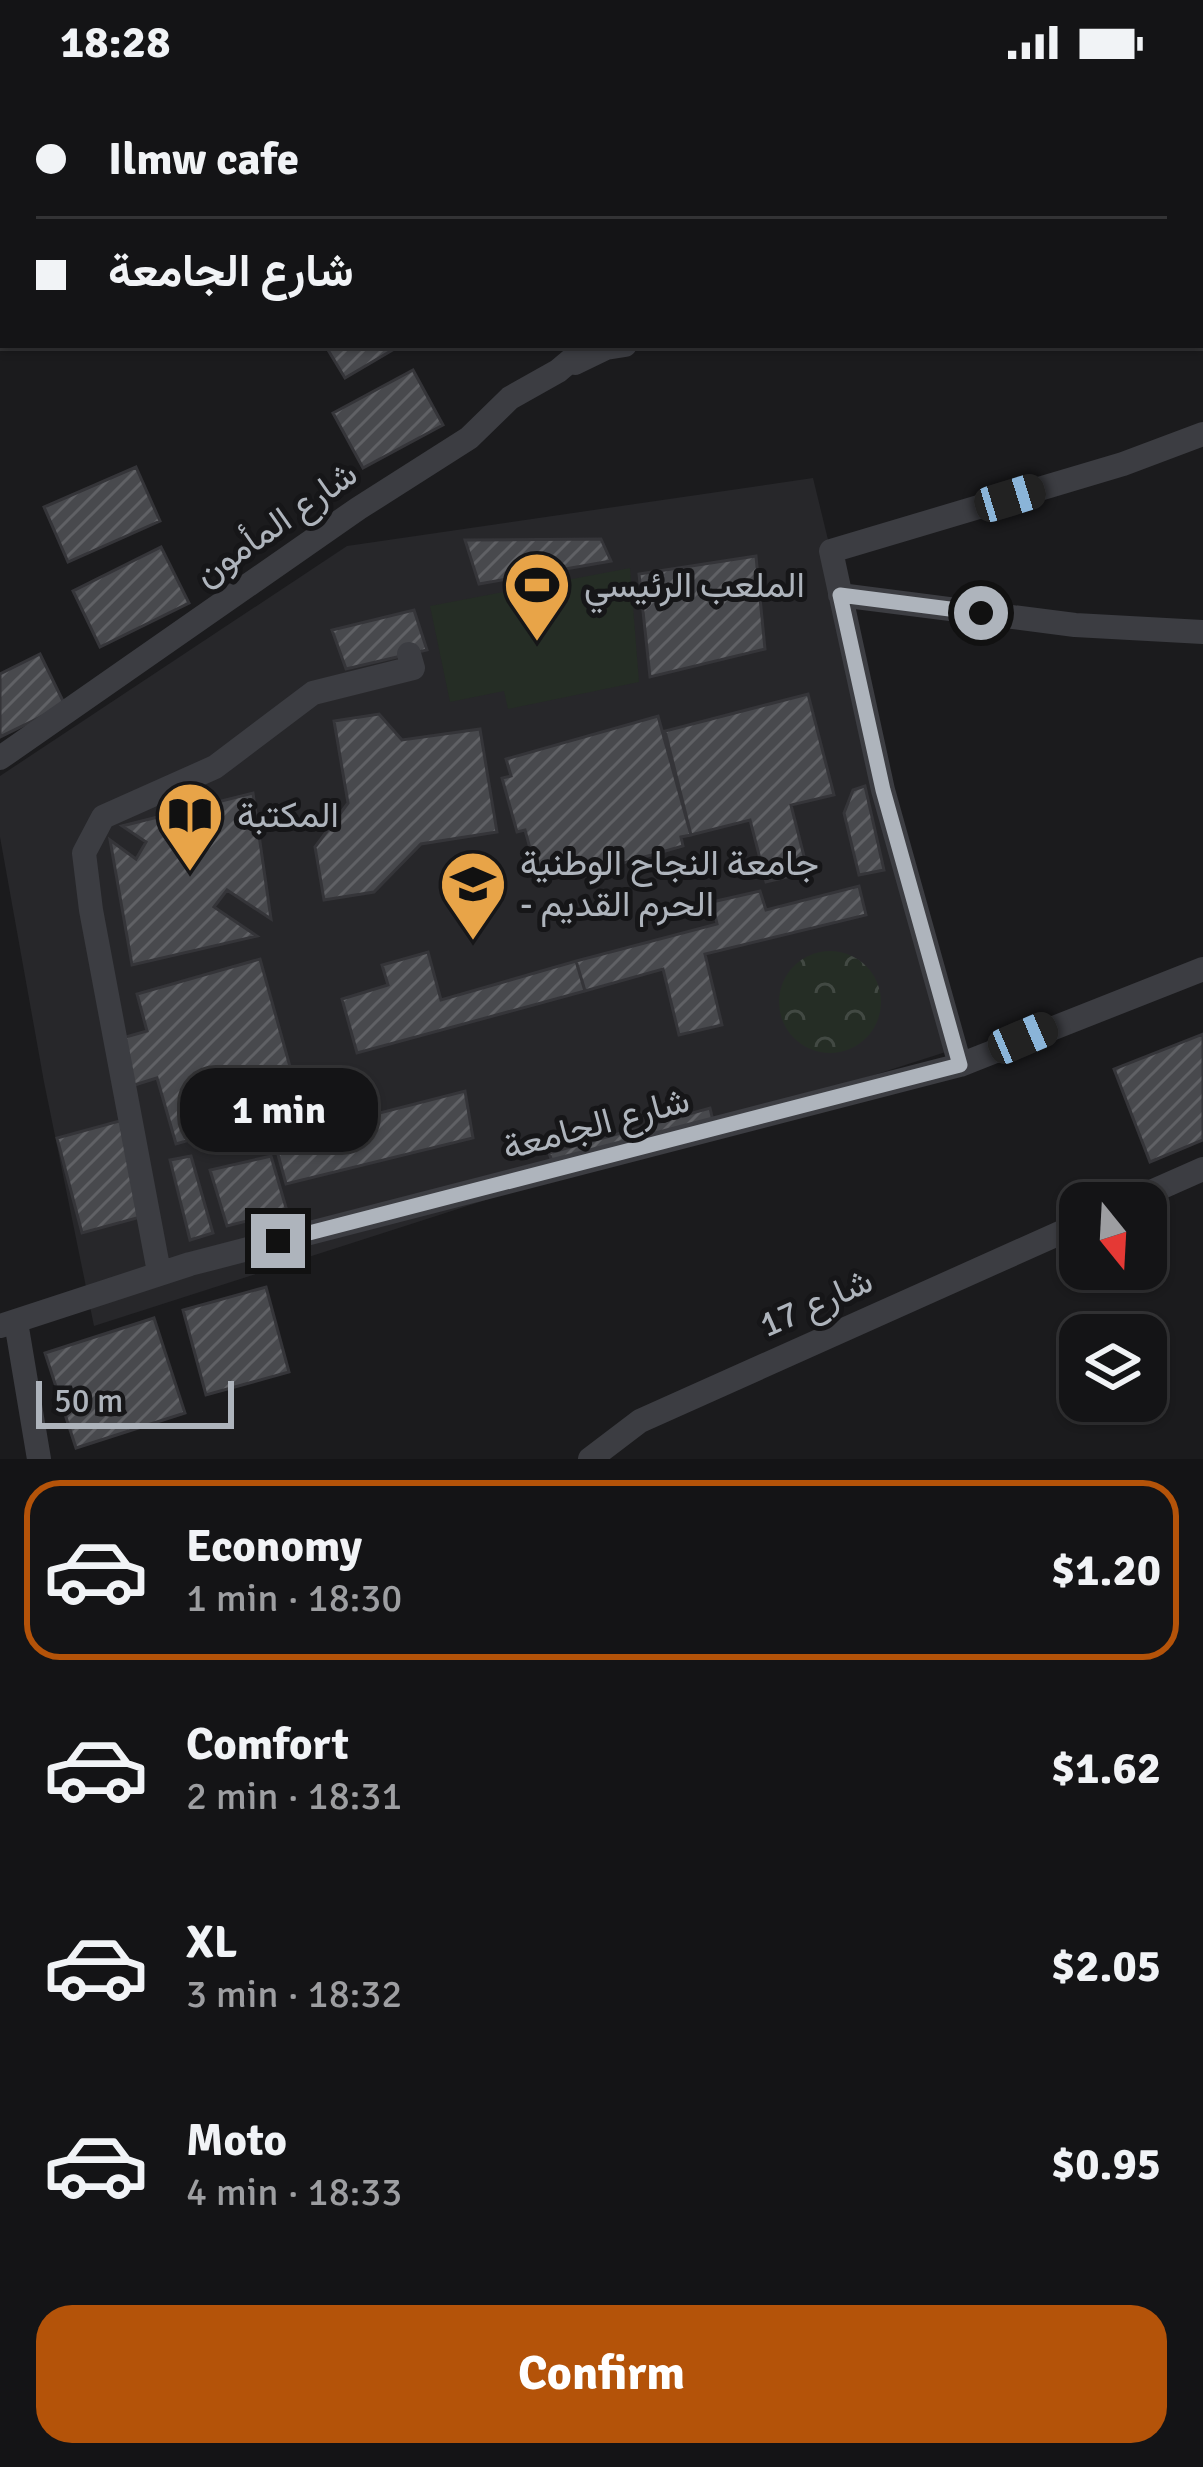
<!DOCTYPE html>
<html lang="en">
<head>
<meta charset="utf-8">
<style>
	body { margin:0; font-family:Signika,Vazirmatn,sans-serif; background:#212123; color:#f1f3f6; height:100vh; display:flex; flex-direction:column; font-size:45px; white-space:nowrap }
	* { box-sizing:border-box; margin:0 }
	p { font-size:39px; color:#9d9ea1 }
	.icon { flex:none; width:66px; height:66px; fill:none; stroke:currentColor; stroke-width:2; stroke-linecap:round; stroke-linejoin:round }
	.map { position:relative; height:1375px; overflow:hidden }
	.sheet { display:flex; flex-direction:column; background:#141416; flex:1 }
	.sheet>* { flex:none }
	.banner { position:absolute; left:0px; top:0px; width:1203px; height:264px; box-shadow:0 3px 9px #0004,0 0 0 3px #333335; display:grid; align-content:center; height:264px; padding:0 36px; background:#141416 }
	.needle { width:78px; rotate:162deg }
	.buttons { position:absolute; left:1059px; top:1098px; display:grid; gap:24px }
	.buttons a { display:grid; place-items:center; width:108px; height:108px; border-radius:24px; background:#141416; box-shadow:0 3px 9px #0004,0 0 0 3px #333335; font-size:60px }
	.scale { position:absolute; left:36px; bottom:30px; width:198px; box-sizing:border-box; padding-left:12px; border:6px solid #aeb4bc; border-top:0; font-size:33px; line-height:42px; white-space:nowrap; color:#aeb4bc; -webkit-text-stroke:9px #161618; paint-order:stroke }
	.end { position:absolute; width:54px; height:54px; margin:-27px; border:15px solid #aeb4bc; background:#111; box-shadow:0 0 0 6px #111 }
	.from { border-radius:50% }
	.bubble { position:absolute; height:84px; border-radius:36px; background:#141416; box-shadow:0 3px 9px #0004,0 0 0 3px #333335; font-size:39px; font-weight:700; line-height:84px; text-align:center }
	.car { position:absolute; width:36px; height:72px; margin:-36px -18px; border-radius:15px; box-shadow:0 0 9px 3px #0007; background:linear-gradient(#222 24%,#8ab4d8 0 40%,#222 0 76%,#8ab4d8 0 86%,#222 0) }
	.banner b { display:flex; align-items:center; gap:42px; height:114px; font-size:45px }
	.banner b+b { border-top:3px solid #333335 }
	.banner i { width:30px; height:30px; background:#f1f3f6 }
	ul { padding:21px 0 0; list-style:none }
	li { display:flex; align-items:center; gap:36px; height:180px; margin:0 24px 18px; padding:0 12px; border:6px solid transparent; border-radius:36px }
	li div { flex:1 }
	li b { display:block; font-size:45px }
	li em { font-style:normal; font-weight:700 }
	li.selected { border-color:#b45309 }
	li>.icon { width:108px; height:108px; stroke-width:1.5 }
	.cta { display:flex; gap:24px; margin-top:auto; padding:24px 36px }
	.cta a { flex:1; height:138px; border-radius:36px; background:#b45309; color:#fff; font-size:48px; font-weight:700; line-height:138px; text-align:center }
	.status { display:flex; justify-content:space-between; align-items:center; height:84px; padding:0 60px; background:#141416; direction:ltr }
	.status svg { height:33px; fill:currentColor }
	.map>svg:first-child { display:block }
	.built { fill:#27272a }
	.park { fill:url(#park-crowns) }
	.garden { fill:#252d25 }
	.building { fill:url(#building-hatch); stroke:#353539; stroke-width:3 }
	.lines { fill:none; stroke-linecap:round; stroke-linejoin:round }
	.minor { stroke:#3c3d42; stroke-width:24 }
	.route { stroke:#aeb4bc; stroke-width:15 }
	.labels { text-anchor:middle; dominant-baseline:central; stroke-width:10; stroke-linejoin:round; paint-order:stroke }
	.street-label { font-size:36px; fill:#aeb4bc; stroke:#161618 }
	.poi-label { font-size:36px; fill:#aeb4bc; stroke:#161618; text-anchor:start }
</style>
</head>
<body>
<div class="status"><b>18:28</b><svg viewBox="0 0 49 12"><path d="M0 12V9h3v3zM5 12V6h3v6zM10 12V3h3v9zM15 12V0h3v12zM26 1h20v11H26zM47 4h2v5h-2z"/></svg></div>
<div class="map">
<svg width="1203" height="1375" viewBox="0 0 1203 1375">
	<defs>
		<pattern id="park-crowns" width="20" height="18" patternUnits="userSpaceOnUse" patternTransform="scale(3)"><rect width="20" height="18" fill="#252d25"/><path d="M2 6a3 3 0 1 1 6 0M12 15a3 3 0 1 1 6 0" fill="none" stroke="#424943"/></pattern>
		<pattern id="building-hatch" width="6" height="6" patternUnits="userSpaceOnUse" patternTransform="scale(3)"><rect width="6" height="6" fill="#48494d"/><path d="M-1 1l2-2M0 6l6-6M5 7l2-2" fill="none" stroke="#606165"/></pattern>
	</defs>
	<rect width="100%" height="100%" fill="#1b1b1d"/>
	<!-- built -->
	<path class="built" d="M813 394 952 966 94 1242 44 998 0 753V692L347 462Z"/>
	<!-- park -->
	<path class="park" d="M779 918a51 51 0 1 1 102 0a51 51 0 1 1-102 0Z"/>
	<!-- garden -->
	<path class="garden" d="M630 484 639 598 508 625 504 607 450 618 430 522Z"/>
	<!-- building -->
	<path class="building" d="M325 261H401L345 294Z
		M413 286 443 341 363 384 333 329Z
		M136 383 160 437 68 478 44 423Z
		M601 455 611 477 479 500 465 456Z
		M161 463 189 519 100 563 73 507Z
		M756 472 765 565 650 593 639 490Z
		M414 526 427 566 346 585 332 546Z
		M40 570 65 621 0 653V590Z
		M808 610 834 711 791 721 808 788 766 798 750 736 691 751 665 647Z
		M379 630 402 656 480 645 497 748 421 760 374 808 324 816 315 763 348 719 334 637Z
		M658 632 691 751 681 753 683 762 585 790 582 781 538 794 525 746 517 748 502 694 511 692 506 675Z
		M865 702 884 786 859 791 844 729 853 706Z
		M253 709 271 835 227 806 214 823 257 852 132 881 110 756 136 775 146 758 122 742Z
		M859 802 866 831 705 870 722 941 679 951 663 885 585 907 576 877 717 840 712 818 760 807 766 826Z
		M428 868 441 916 576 877 585 907 357 969 342 915 388 901 382 881Z
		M260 875 296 1004 284 1029 176 1060 157 994 128 1003 115 956 147 947 137 910Z
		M1203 950V1056L1150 1078 1114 985Z
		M465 1007 473 1054 286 1100 274 1056Z
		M710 1024 713 1037 554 1083 549 1069Z
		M123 1036 148 1131 82 1149 57 1054Z
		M191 1072 213 1149 190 1156 170 1076Z
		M271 1072 287 1127 227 1142 210 1086Z
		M266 1203 289 1288 206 1311 183 1226Z
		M154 1234 185 1329 76 1364 45 1269Z"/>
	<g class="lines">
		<!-- minor -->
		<path class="minor" d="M303 3 307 0
			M820 3 822 0
			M1170 3 1171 0
			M1200 61 1203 59
			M0 249 3 248
			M575 279 606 264 625 261
			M840 511 1075 541 1203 548
			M0 674 359 424 469 354 510 314 558 287 589 261
			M960 981 883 706 831 467 1123 380 1203 350
			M1126 1119 1203 1085
			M159 1188 91 826 84 769 103 733 215 683 313 609 413 584 409 570
			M16 1238 39 1375
			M0 1242 190 1180 960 981 1203 885
			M590 1375 640 1337 1080 1140"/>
	</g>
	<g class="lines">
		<!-- route -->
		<path class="route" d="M278 1157 960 981 883 706 840 511 981 529"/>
	</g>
	<!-- icons -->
	<defs>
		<g id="stadium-pin" transform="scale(3.45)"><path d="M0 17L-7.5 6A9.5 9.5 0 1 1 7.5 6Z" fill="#e8a448" stroke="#161618"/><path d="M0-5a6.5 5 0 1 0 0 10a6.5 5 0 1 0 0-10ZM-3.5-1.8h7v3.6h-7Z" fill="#111"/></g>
		<g id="library-pin" transform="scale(3.45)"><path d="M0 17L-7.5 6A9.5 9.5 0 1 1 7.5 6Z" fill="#e8a448" stroke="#161618"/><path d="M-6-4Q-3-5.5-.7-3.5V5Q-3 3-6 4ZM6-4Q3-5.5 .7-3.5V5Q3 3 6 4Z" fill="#111"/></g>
		<g id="university-pin" transform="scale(3.45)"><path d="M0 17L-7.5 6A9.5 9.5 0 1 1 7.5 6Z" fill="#e8a448" stroke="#161618"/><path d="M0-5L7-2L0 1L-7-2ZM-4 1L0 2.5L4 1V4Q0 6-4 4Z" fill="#111"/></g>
	</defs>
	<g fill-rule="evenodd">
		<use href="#stadium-pin" x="537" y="501"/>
		<use href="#library-pin" x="190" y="731"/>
		<use href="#university-pin" x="473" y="800"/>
	</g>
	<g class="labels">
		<!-- street labels -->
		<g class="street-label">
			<text transform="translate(276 440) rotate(-35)">شارع المأمون</text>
			<text transform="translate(596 1040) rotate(-15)">شارع الجامعة</text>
			<text transform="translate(816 1219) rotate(-24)">شارع 17</text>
		</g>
		<!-- poi labels -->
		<g class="poi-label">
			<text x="584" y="501">الملعب الرئيسي</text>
			<text x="237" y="731">المكتبة</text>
			<text x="520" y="779">جامعة النجاح الوطنية<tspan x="520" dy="41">- الحرم القديم</tspan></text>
		</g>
	</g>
</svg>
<div class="buttons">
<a><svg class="needle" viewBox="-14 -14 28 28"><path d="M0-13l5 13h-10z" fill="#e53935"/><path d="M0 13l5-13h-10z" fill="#9d9ea1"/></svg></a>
<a><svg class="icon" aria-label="layers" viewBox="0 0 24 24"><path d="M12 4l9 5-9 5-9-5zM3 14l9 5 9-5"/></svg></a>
</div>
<div class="scale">50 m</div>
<i class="end from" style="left:981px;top:529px"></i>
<i class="end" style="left:278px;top:1157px"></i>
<div class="bubble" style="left:180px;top:984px;width:198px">1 min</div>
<i class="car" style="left:1010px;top:414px;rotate:73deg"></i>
<i class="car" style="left:1023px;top:954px;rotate:67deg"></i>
<div class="banner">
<b><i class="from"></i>Ilmw cafe</b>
<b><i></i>شارع الجامعة</b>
</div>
</div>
<section class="sheet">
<ul>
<li class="selected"><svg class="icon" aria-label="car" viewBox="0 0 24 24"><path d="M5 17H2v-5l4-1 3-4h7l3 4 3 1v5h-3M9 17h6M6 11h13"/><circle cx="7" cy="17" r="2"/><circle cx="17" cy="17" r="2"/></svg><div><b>Economy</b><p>1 min · 18:30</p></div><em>$1.20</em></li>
<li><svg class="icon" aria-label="car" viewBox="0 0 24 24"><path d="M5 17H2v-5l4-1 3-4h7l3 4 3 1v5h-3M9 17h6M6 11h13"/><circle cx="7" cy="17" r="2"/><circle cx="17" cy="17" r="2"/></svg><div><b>Comfort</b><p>2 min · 18:31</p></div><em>$1.62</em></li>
<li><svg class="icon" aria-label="car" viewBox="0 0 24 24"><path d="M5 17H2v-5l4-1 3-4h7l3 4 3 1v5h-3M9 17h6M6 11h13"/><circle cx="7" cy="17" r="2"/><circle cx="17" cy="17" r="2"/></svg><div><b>XL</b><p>3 min · 18:32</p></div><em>$2.05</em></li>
<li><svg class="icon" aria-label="car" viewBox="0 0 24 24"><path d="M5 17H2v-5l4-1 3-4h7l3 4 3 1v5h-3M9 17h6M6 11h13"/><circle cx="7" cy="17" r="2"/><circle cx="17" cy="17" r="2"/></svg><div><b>Moto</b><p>4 min · 18:33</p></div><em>$0.95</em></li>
</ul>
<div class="cta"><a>Confirm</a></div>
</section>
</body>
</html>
